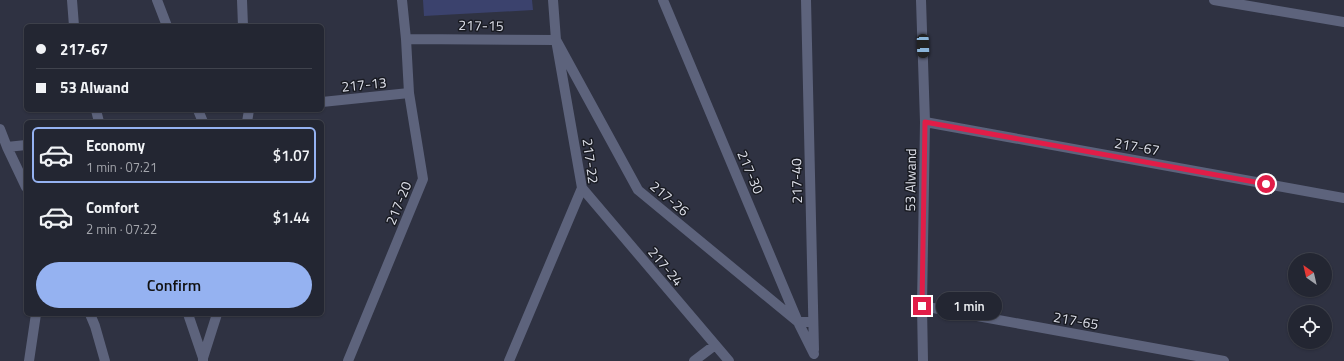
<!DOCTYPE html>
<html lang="en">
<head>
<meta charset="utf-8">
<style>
	body { margin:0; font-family:"Titillium Web",sans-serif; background:#2f323e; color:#f1f3f6; height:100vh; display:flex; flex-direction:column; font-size:15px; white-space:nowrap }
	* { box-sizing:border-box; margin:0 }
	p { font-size:13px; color:#a3a5ac }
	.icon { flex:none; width:22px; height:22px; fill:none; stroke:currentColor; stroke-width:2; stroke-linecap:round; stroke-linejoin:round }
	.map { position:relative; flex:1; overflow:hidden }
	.panel { position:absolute; left:24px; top:120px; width:300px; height:196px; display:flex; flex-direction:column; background:#232632; border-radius:6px; box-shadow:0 1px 3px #0004,0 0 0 1px #40434d }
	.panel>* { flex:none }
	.hud { position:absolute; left:24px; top:24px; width:300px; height:88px; border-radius:6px; box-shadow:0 1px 3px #0004,0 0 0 1px #40434d; display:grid; align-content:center; height:88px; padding:0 12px; background:#232632 }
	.needle { width:26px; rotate:326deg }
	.buttons { position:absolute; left:1288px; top:253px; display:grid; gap:8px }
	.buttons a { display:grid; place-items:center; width:44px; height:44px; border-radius:50%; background:#232632; box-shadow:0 1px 3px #0004,0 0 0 1px #40434d; font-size:20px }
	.end { position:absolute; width:18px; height:18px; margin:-9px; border:5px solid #e11d48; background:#fff; box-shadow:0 0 0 2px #fff }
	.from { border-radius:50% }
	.bubble { position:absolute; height:28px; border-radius:14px; background:#232632; box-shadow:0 1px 3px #0004,0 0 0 1px #40434d; font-size:13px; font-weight:600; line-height:28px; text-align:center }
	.car { position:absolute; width:12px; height:24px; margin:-12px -6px; border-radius:5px; box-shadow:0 0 3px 1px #0007; background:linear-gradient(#222 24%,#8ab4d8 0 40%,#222 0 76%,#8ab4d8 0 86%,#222 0) }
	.hud b { display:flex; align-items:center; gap:14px; height:38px; font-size:15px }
	.hud b+b { border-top:1px solid #40434d }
	.hud i { width:10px; height:10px; background:#f1f3f6 }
	ul { padding:7px 0 0; list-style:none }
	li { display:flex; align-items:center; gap:12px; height:56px; margin:0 8px 6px; padding:0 4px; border:2px solid transparent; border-radius:6px }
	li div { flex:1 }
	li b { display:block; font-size:15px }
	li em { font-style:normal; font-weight:600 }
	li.selected { border-color:#95b2f1 }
	li>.icon { width:36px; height:36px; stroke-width:1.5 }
	.primary-button { display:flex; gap:8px; margin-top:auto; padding:8px 12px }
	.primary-button a { flex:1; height:46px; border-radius:24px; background:#95b2f1; color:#111; font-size:16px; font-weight:600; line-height:46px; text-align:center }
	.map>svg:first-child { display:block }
	.green { fill:#3b426d }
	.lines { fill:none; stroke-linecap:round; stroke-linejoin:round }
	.minor { stroke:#5d637c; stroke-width:10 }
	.route { stroke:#e11d48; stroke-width:5 }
	.labels { text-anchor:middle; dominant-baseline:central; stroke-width:3; stroke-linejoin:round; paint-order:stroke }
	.street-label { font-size:14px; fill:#dee0ea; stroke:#191b22 }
</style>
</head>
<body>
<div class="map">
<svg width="1344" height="361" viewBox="0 0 1344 361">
	<rect width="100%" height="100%" fill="#2f3242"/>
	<!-- green -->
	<path class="green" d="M423 0H532L533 10 424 16Z"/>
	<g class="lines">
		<!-- minor -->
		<path class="minor" d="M72 0 74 26
			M157 0 167 26
			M242 0 243 26
			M663 0 798 322 814 354
			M806 0 814 350
			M921 0 925 122 922 306 923 361
			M1214 0 1344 22
			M406 39 556 40 638 190 798 322H813
			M322 102 409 93
			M96 110 99 122
			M198 110 203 122
			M247 122 249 110
			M925 122 1344 198
			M0 129 7 147 26 187
			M7 147 26 145
			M582 188 729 361
			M922 306 1224 361
			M90 314 95 326 105 361
			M188 314 203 358
			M29 361 36 314
			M203 361V358L217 314
			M348 361 423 179 409 93 406 39 402 0
			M509 361 582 188 556 40 553 0
			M694 361 715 345"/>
	</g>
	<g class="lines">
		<!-- route -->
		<path class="route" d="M922 306 925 122 1266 184"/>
	</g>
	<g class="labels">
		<!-- street labels -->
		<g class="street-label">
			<text transform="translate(481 25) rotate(1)">217-15</text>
			<text transform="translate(364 84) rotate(-6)">217-13</text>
			<text transform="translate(1137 146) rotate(10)">217-67</text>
			<text transform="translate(591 161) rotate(82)">217-22</text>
			<text transform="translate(751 172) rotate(67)">217-30</text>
			<text transform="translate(910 180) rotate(-89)">53 Alwand</text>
			<text transform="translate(796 181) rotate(-91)">217-40</text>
			<text transform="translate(670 198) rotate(40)">217-26</text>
			<text transform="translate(398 203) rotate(-68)">217-20</text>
			<text transform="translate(666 266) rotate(50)">217-24</text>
			<text transform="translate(1076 320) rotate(10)">217-65</text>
		</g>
	</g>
</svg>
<div class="buttons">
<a><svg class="needle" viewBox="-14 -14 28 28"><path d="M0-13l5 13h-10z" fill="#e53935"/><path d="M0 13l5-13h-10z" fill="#a3a5ac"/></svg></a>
<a><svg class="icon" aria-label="locate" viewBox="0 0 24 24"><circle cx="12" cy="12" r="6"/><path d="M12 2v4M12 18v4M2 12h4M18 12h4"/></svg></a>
</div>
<i class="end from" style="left:1266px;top:184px"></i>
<i class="end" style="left:922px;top:306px"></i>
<div class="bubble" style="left:936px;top:292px;width:66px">1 min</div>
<i class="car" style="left:923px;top:46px;rotate:178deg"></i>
<div class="hud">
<b><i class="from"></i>217-67</b>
<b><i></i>53 Alwand</b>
</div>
<section class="panel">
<ul>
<li class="selected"><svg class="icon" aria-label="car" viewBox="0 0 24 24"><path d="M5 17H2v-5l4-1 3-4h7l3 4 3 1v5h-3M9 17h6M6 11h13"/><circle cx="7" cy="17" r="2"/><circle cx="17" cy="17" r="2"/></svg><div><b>Economy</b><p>1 min · 07:21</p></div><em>$1.07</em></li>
<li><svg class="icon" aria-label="car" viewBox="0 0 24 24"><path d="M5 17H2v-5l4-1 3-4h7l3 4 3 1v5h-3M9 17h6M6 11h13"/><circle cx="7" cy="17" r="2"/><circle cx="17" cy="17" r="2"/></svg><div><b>Comfort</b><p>2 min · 07:22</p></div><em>$1.44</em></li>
</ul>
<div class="primary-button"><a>Confirm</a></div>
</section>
</div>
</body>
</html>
